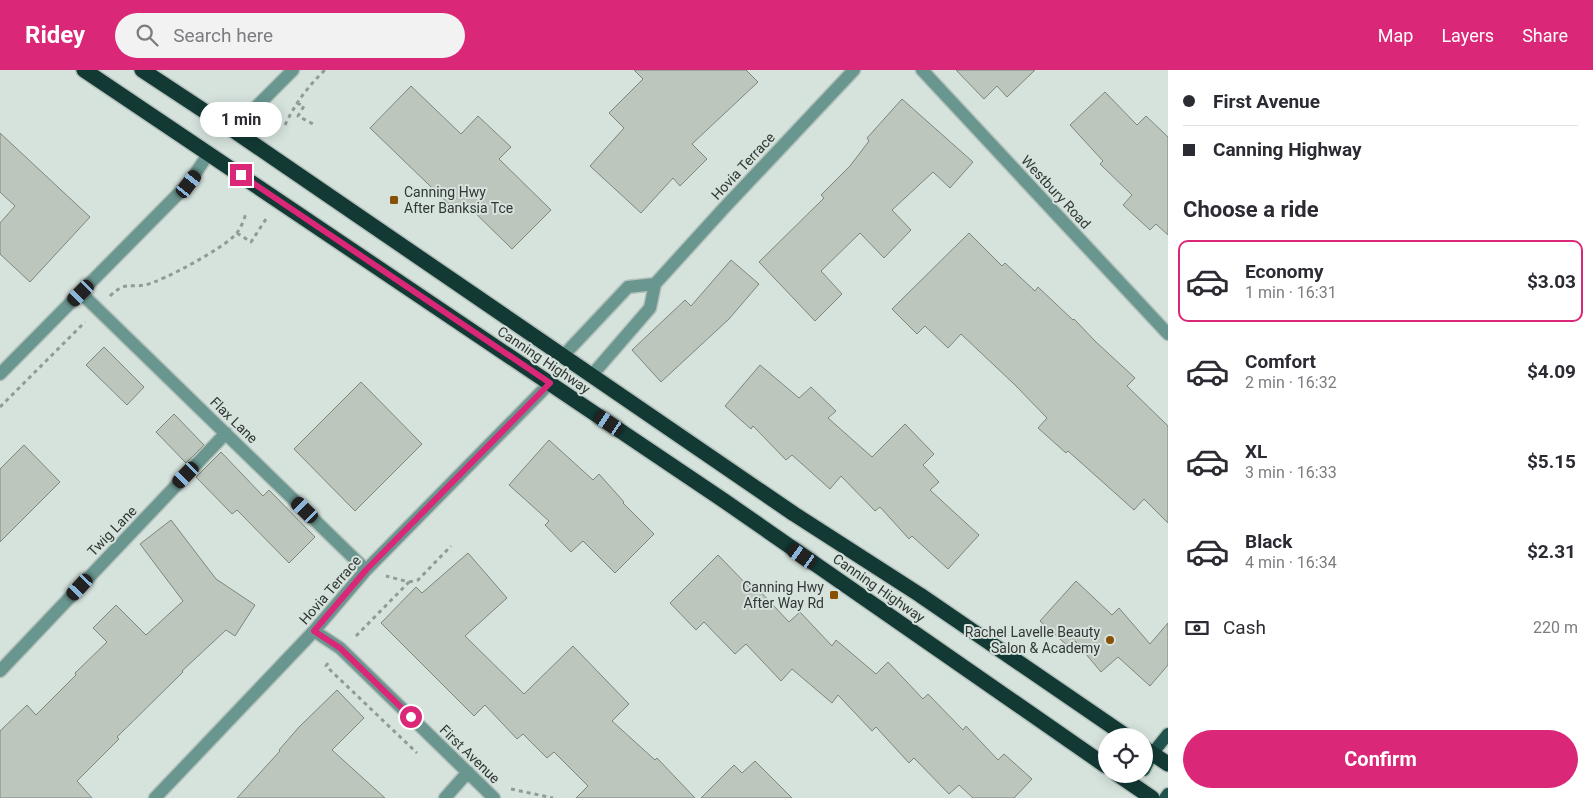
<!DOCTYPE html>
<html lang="en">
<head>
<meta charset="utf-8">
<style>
	body { margin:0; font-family:Roboto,sans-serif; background:#f2f2f3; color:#2b2b33; height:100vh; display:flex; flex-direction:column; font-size:19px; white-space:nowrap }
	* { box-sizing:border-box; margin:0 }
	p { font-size:16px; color:#7c7c81 }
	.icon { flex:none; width:28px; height:28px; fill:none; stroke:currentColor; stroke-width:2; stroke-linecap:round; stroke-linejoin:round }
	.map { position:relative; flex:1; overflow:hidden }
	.details { display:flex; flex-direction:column; background:#fff; width:425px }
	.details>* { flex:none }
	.hud { display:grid; align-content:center; height:110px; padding:0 15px; background:#fff }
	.controls { position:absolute; left:1098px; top:658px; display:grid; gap:10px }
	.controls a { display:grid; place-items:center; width:55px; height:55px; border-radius:50%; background:#fff; box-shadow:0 2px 12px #0003; font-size:25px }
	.end { position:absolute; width:22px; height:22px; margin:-11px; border:6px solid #db2777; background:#fff; box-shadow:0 0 0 2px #fff }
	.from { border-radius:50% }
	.bubble { position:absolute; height:35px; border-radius:18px; background:#fff; box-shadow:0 2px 12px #0003; font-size:16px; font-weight:700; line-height:35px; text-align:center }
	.car { position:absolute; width:15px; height:30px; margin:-15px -8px; border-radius:6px; box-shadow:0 0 4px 1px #0007; background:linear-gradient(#222 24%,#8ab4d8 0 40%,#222 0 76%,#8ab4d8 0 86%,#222 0) }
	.hud b { display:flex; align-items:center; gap:18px; height:48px; font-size:19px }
	.hud b+b { border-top:1px solid #e1e1e2 }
	.hud i { width:12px; height:12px; background:#2b2b33 }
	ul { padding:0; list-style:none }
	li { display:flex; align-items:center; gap:15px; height:82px; margin:0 10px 8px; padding:0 5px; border:2px solid transparent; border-radius:10px }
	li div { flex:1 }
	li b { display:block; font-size:19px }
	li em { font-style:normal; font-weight:700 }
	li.selected { border-color:#db2777 }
	li>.icon { width:45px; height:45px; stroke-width:1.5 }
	h2 { padding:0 15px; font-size:22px; line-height:60px }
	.pay { display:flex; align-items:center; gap:12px; height:55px; padding:0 15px; font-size:19px }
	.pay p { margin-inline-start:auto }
	.primary-button { display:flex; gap:10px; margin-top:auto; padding:10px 15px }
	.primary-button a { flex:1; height:58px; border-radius:30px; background:#db2777; color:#fff; font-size:20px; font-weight:700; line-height:58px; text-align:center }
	header { display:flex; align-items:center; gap:30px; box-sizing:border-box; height:70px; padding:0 25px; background:#db2777; color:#fff }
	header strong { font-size:24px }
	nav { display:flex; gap:28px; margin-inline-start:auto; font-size:18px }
	.search { width:350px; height:45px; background:#f2f2f3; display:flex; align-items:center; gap:12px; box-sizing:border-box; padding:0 18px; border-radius:28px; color:#7c7c81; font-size:19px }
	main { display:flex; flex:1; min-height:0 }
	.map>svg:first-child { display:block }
	.building { fill:#bdc6bd; stroke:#7d867d }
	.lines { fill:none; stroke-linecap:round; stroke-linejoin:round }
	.minor-casing { stroke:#b5c1bb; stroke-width:15 }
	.major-casing { stroke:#b5c1bb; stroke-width:15 }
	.highway-casing { stroke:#b5c1bb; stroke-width:18 }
	.path { stroke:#919b96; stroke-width:3; stroke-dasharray:4 4; stroke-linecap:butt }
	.minor { stroke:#6a9690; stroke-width:12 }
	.major { stroke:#20534d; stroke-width:12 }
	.highway { stroke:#133935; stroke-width:15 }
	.route { stroke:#db2777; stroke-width:6 }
	.poi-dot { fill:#895003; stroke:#d6e3dd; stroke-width:2 }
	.labels { text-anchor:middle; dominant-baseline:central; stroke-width:4; stroke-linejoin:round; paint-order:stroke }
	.street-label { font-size:14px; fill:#323735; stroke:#d6e3dd }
	.poi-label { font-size:14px; fill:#323735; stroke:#d6e3dd; text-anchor:end }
</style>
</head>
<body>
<header>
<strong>Ridey</strong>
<div class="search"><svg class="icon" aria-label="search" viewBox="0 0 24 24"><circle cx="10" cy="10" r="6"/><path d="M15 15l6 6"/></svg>Search here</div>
<nav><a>Map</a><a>Layers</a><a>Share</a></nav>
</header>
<main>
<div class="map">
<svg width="1168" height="728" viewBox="0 0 1168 728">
	<rect width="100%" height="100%" fill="#d6e3dd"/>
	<!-- building -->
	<path class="building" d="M634 0H746L758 12 692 74 707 89 680 116 673 108 641 143 590 96 624 58 609 43 643 9Z
		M956 0H1035L1007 27 997 16 984 29Z
		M411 16 461 64 478 46 511 77 499 89 551 140 512 179 464 132 456 141 370 58Z
		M1105 22 1137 55 1146 46 1168 67V165L1156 154 1150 160 1123 135 1132 125 1100 94 1103 91 1070 55Z
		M902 29 973 92 950 118 933 102 892 140 911 160 884 188 860 163 821 201 842 224 815 251 759 192 824 128 821 125 850 96 869 71 867 68Z
		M0 63 90 147 30 212 0 184V153L15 136 0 122Z
		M969 163 1002 196 1005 193 1035 221 1038 217 1073 250 1074 249 1096 272 1135 308 1127 316 1168 356V453L1144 429 1134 440 1068 381 1066 383 1038 358 1047 348 1014 314 961 264 948 278 925 256 917 264 892 239Z
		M731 190 759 214 729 249 661 312 632 280 685 230 691 236Z
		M104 277 144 317 127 335 86 295Z
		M760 295 799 328 811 317 836 341 828 348 872 387 905 354 934 384 923 395 939 412 930 420 979 465 948 499 912 466 909 469 880 437 875 441 841 406 830 419 792 385 786 390 753 356 751 359 725 336Z
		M361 312 422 374 355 441 294 379Z
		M174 344 204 375 186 393 156 362Z
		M549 370 593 410 599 404 624 432 623 433 654 464 615 503 583 471 571 482 545 455 549 451 509 415Z
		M24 375 60 412 0 472V399Z
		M221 382 263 426 269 420 315 467 289 493 237 440 232 444 196 407Z
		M171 450 216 509 255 535 235 566 226 560 182 601 183 602 117 667 119 669 77 711 92 728H0V661L27 635 36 645 76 605 75 603 107 572 93 558 116 535 146 565 183 531 140 474Z
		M468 483 507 528 465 566 524 624 573 576 629 634 612 651 655 690 657 688 695 728H576L588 716 554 682 547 688 523 664 517 669 485 635 474 646 381 553 416 517 422 523Z
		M718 485 753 521 756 517 789 552 800 542 832 576 836 570 876 604 888 592 923 629 928 624 963 660 966 656 998 690 1004 684 1032 709 1014 728H973L959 715 949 724 914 688 909 693 876 657 872 661 838 625 832 633 792 599 781 611 746 574 735 584 704 552 696 560 670 533Z
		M1076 511 1112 545 1119 538 1150 574 1168 553V595L1150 616 1118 587 1101 602 1075 571 1069 577 1040 551Z
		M337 620 364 648 332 680 385 728H237L280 681 279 680 299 657Z
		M755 691 792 728H701L734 695 742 703Z"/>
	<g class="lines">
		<!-- minor casing -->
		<g class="minor-casing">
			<path id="minor" d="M922 0 1168 264
				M230 58 250 43 293 0
				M81 223 366 500
				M563 286 628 217 655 214
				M0 304 189 113 209 83
				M592 305 650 238 655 214 725 137 854 0
				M314 561 340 578 494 728
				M0 601 226 363
				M155 728 314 561 366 500 550 313
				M445 728 468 702"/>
		</g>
		<!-- major casing -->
		<g class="major-casing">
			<path id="major" d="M1144 700 1152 684 1168 664
				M1165 728 1168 724"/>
		</g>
		<!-- highway casing -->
		<g class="highway-casing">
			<path id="highway" d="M84 0 723 430 1106 696
				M142 0 230 58 794 444 920 525 1126 666
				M1144 678 1168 694
				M1117 704 1152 728"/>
		</g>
		<!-- path -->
		<path class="path" d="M297 33 304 36 298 46 315 55
			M285 55C295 34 308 16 325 0
			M237 163 251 172 266 149
			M110 226C126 211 128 218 145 215 163 211 224 178 236 164 241 158 244 150 246 143
			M0 337 85 252
			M409 512 418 510 451 476
			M356 566 409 512 386 506
			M328 593 326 596 417 683
			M511 719 553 728"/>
		<!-- minor -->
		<use href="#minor" class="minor"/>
		<!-- major -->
		<use href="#major" class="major"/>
		<!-- highway -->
		<use href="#highway" class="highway"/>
	</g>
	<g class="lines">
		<!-- route -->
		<path class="route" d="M241 105 550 313 366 500 314 561 340 578 411 647"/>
	</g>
	<!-- markers -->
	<g class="poi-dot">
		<rect x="389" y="125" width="10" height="10" rx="2.5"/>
		<rect x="829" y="520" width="10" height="10" rx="2.5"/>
		<circle cx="1110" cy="570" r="5"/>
	</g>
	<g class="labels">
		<!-- street labels -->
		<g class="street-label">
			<text transform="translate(743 96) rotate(-47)">Hovia Terrace</text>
			<text transform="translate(1056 122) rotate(47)">Westbury Road</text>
			<text transform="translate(544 290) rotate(34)">Canning Highway</text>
			<text transform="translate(234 350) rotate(44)">Flax Lane</text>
			<text transform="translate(112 461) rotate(-46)">Twig Lane</text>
			<text transform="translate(879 518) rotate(35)">Canning Highway</text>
			<text transform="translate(330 520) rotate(-49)">Hovia Terrace</text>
			<text transform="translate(470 684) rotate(44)">First Avenue</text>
		</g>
		<!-- poi labels -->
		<g class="poi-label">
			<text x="404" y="122" text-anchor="start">Canning Hwy<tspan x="404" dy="16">After Banksia Tce</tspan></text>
			<text x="824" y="517">Canning Hwy<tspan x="824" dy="16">After Way Rd</tspan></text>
			<text x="1100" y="562">Rachel Lavelle Beauty<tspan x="1100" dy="16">Salon &amp; Academy</tspan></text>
		</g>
	</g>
</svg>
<div class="controls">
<a><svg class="icon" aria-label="locate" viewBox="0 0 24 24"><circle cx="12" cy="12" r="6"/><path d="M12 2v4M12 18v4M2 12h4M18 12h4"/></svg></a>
</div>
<i class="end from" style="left:411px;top:647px"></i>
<i class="end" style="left:241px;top:105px"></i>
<div class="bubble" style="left:200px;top:32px;width:82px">1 min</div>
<i class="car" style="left:189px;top:114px;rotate:37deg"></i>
<i class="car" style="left:81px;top:223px;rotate:225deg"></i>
<i class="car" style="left:609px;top:353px;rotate:304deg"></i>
<i class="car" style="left:186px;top:405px;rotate:224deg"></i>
<i class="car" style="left:305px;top:440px;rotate:314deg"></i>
<i class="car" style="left:802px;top:486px;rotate:305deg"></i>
<i class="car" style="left:80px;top:517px;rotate:223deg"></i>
</div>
<section class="details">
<div class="hud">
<b><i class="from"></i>First Avenue</b>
<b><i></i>Canning Highway</b>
</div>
<h2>Choose a ride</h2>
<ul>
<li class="selected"><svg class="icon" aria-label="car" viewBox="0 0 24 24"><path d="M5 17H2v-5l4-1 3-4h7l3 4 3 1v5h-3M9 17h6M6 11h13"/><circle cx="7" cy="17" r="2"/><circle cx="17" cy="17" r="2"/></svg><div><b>Economy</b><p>1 min · 16:31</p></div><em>$3.03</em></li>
<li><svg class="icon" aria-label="car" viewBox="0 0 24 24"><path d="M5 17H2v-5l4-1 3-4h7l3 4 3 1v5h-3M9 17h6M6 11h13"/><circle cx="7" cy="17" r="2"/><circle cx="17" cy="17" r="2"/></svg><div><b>Comfort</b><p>2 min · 16:32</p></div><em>$4.09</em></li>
<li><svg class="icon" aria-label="car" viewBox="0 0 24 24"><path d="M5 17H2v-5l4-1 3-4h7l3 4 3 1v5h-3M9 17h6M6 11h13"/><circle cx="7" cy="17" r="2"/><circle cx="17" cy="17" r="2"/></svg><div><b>XL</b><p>3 min · 16:33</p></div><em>$5.15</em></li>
<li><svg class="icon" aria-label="car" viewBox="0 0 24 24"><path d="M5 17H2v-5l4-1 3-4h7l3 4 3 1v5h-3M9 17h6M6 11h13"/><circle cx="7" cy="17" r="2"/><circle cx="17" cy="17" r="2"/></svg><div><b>Black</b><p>4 min · 16:34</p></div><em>$2.31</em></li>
</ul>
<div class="pay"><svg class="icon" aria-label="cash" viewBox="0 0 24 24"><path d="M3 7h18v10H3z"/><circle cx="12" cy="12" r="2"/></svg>Cash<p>220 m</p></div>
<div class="primary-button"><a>Confirm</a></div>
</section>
</main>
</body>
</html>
